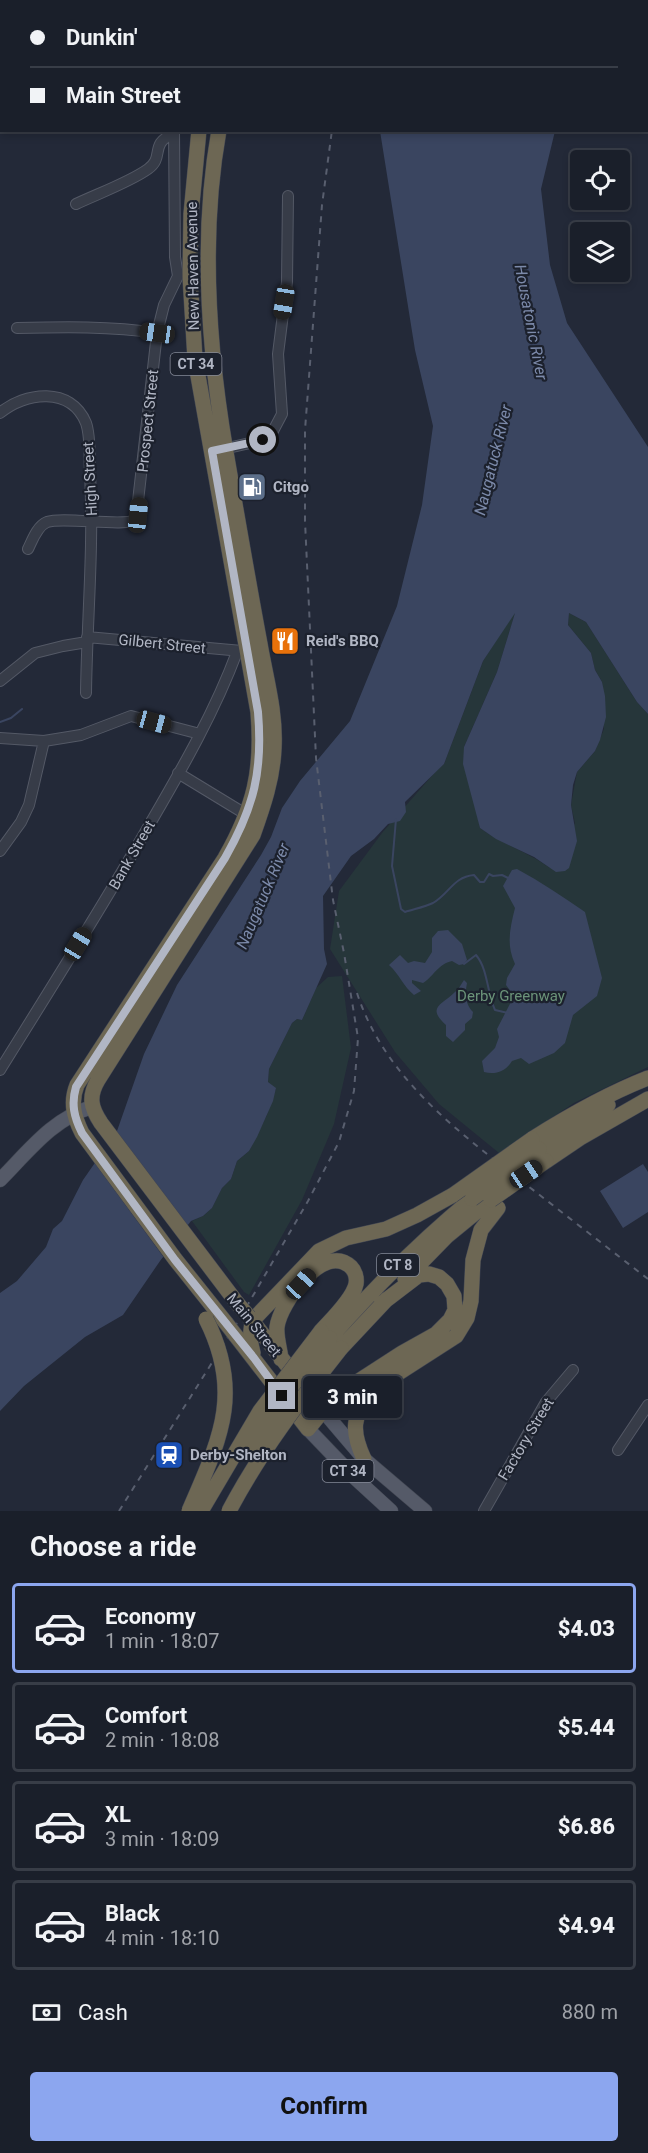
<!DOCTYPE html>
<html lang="en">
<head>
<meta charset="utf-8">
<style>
	body { margin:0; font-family:Roboto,sans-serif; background:#232732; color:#f1f3f6; height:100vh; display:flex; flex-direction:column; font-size:22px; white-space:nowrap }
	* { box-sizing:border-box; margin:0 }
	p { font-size:20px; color:#9fa2a8 }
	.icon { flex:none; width:33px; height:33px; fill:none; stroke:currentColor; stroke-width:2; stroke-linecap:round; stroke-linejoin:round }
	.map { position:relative; height:1511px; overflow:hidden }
	.details { display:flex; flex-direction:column; background:#1a1f2a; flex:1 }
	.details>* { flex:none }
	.guide { position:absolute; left:0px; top:0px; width:648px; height:132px; box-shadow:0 3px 9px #0003,0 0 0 2px #383d47; display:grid; align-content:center; height:132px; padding:0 30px; background:#1a1f2a }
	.controls { position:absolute; left:570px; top:150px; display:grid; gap:12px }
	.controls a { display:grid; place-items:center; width:60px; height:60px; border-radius:6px; background:#1a1f2a; box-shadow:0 3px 9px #0003,0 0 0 2px #383d47; font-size:30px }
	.end { position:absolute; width:27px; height:27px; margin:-14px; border:8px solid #b1b6c4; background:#111; box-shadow:0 0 0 3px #111 }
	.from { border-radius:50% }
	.bubble { position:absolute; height:42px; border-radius:6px; background:#1a1f2a; box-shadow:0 3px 9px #0003,0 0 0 2px #383d47; font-size:20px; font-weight:800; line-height:42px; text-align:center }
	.car { position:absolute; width:18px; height:36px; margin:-18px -9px; border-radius:8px; box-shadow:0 0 4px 2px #0007; background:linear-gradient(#222 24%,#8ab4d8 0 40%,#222 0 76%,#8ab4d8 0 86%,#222 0) }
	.guide b { display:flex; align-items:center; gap:21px; height:57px; font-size:22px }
	.guide b+b { border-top:2px solid #383d47 }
	.guide i { width:15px; height:15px; background:#f1f3f6 }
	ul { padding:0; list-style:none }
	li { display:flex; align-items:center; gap:18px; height:90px; margin:0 12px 9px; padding:0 18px; border:3px solid #383d47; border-radius:6px }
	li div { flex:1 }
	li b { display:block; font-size:22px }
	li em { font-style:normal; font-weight:800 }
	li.on { border-color:#8ca6ef }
	li>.icon { width:54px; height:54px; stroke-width:1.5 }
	h2 { padding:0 30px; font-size:27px; line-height:72px }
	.pay { display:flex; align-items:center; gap:15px; height:66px; padding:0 30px; font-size:22px }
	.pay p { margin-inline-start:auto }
	.action { display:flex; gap:12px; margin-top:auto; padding:12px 30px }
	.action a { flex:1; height:69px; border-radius:6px; background:#8ca6ef; color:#111; font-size:24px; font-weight:800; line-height:69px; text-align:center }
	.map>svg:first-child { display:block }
	.green { fill:#26363a }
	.water { fill:#3a4560 }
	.pier { fill:#232938 }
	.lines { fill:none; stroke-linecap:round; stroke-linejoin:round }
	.stream { stroke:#3a4560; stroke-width:2 }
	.minor-casing { stroke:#545966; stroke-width:12 }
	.major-casing { stroke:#404551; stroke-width:15 }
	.highway-casing { stroke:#414653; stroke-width:16 }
	.minor { stroke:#373c48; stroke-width:10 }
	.major { stroke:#555a68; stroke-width:14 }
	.highway { stroke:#6d6754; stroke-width:15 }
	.rail { stroke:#595f6f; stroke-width:2; stroke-dasharray:6 6; stroke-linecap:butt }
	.highway-bridge-casing { stroke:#414653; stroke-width:16; stroke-linecap:butt }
	.highway-bridge { stroke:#6d6754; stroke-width:15 }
	.route { stroke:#b1b6c4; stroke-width:8 }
	.labels { text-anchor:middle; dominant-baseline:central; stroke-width:4.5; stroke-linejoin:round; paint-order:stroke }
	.shield { fill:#1c212d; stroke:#848997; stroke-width:1.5 }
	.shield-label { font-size:14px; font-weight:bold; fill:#b1b6c4 }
	.street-label { font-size:15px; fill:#b1b6c4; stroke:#1c212d }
	.poi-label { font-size:15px; font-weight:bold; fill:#b1b6c4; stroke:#1c212d; text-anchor:start }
	.park-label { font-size:15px; fill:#6b9379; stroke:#1c212d }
	.water-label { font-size:16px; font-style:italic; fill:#7c8aaa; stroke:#1c212d }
</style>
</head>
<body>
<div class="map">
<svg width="648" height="1511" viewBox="0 0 648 1511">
	<rect width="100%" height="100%" fill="#232938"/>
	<!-- green -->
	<path class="green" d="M628 0H648V109L646 2 628 1Z
		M516 610 497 672 464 747 480 828C502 844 528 852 550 868L575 823 571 805 577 772 595 751 604 729 602 682 595 670 591 653 568 625 569 613 586 622 637 702 648 714V1067L574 1103 499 1153 439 1104 395 1052 330 949 339 891 382 833 437 770 444 764 483 661Z
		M342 976 351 1048 334 1124 302 1200 249 1295 244 1292 192 1221 203 1216 212 1208 222 1188 231 1179 237 1161 249 1151 266 1117 276 1089 268 1082 269 1069 292 1023 297 1019 302 1020 316 988 328 977Z"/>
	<!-- water -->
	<path class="water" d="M413 0H613L412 1Z
		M380 131H555L541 189 550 265 567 323 648 447V714L637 702 586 622 569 613 568 625 591 653 595 670 602 682 605 696 606 717 600 740 595 751 577 772 573 785 571 805 577 841 569 868 565 871 556 872 534 857 496 839 480 828 463 764 464 747 497 672 515 613 483 661 444 764 405 802 406 812 400 821 388 824 374 839 351 856 323 896 324 949 327 964 302 1020 297 1019 292 1023 269 1069 268 1082 276 1088 273 1101 257 1137 249 1151 237 1161 231 1179 222 1188 212 1208 203 1216 191 1221 160 1261 123 1315 85 1337 24 1386 0 1411V1293L17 1281 46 1247 53 1229 62 1221 83 1180 117 1131 144 1054 177 985 261 855 271 837 282 808 300 781 350 721 397 606 422 505 433 426 415 350Z
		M517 869C541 882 563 897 585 912L602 978 597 996 573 1015 565 1043 554 1053 529 1064 521 1058 512 1061C506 1071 496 1075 484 1072L482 1061 495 1048 499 1037 497 1029 514 996 506 985 507 978 515 964C506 945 510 928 515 908L503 886 512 870Z
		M448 930 462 944 467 960 464 964 459 965 452 961C438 964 434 976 423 983L412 980V983L421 991 414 995C403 986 400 975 389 965L400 955 408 963 414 961 425 963 432 952V938L438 931Z
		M464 980 467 983C465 993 465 1004 473 1012L472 1018 465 1024V1030L453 1042 446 1036V1025C426 1007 442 1005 455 992 459 989 461 984 464 980Z
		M643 1164 648 1172V1212L623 1228 600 1191Z"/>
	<!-- pier -->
	<path class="pier" d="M115 1130 188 1230 165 1259 94 1162Z"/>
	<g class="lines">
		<!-- stream -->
		<path class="stream" d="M0 722 11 718 22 709
			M396 819 392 866 401 909 405 912C414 909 425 907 433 903 450 893 453 877 474 875L480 882H484L489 874 493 876 502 875 508 878
			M464 964 476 955C488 969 487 993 495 1010L508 1013
			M467 1001 488 992"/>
		<!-- minor casing -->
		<g class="minor-casing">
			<path id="minor" d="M193 0 196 2
				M206 2V0
				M174 130 175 257 178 276
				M76 204C97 194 130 182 148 169 165 157 149 144 173 134
				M17 328C64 327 110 326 157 333
				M0 413C25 392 71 386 86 423 91 437 89 457 90 473 94 546 87 619 86 693
				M219 450 263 440 272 433 282 414 278 354 287 282 288 196
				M28 549C32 541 37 526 47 522 64 516 127 528 136 519L157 333 164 305 178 276
				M87 637 242 651
				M0 681 35 653 63 646 87 642
				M0 738 44 741 81 735 131 716 200 734
				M178 773 247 815
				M0 851 21 822 29 805 44 741
				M0 1070C51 988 103 906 151 822 183 767 215 711 237 652
				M618 1450 648 1405
				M484 1511 546 1402 573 1370"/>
		</g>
		<!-- major casing -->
		<g class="major-casing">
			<path id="major" d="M0 1180C27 1153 53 1118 92 1107
				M324 1412 364 1459 425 1511
				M308 1429 354 1477 391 1511"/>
		</g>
		<!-- highway casing -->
		<g class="highway-casing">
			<path id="highway" d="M231 2V0
				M251 2V0
				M199 130 191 214 190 276 195 359 258 712C263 771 254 807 225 858L77 1085C70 1102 74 1117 82 1133L175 1259 226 1323
				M219 130C200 236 208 347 226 452 237 516 248 580 260 644 266 679 276 712 274 748 273 778 263 807 253 835L98 1080C88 1097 91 1108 101 1123L237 1303
				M532 1139C570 1115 607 1094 648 1078
				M539 1149 608 1105
				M546 1161 580 1138 648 1099
				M405 1279 447 1236 491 1200
				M249 1317 324 1412
				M236 1336 308 1429 334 1397 402 1353 436 1334 450 1320 455 1310 454 1296 447 1284 439 1277 429 1274 419 1275 381 1304
				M330 1338C374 1288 420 1242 472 1199
				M341 1348 387 1299
				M253 1353 250 1340 252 1321 319 1251 346 1238 386 1229 417 1215 453 1195
				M281 1359C280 1349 276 1337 277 1327 280 1303 324 1241 351 1267 355 1271 357 1278 356 1284 353 1299 331 1320 321 1331
				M324 1412 341 1410 456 1336 467 1318 471 1301 473 1260 481 1230 498 1208
				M364 1459C351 1431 352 1416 372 1392"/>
		</g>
		<!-- minor -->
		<use href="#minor" class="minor"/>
		<!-- major -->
		<use href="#major" class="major"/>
		<!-- highway -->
		<use href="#highway" class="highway"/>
		<!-- rail -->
		<path class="rail" d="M381 2 382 0
			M357 993C385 1079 460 1133 528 1186 568 1217 608 1248 648 1279
			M119 1511 240 1318 308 1201 339 1142 354 1091 358 1038 344 953 333 900 316 758 305 521V430L322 205 332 130"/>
		<!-- highway-bridge casing -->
		<g class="highway-bridge-casing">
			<path id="highway-bridge" d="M453 1195 532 1139
				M472 1199 539 1149
				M491 1200 546 1161
				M237 1303 249 1317
				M226 1323 236 1336
				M251 1445 288 1391 330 1338
				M189 1511C219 1441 244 1394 206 1319
				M201 1511 260 1411 321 1331
				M229 1511C260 1452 300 1400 341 1348"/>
		</g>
		<!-- highway-bridge -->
		<use href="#highway-bridge" class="highway-bridge"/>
	</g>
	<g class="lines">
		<!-- route -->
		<path class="route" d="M263 440 212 451 258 712C263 771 254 807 225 858L76 1087C71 1104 74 1117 82 1133L175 1260 254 1358 282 1396"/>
	</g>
	<!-- icons -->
	<defs>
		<g id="fuel-square" transform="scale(1.5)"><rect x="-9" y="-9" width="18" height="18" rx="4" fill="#5c6f8a" stroke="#1c212d"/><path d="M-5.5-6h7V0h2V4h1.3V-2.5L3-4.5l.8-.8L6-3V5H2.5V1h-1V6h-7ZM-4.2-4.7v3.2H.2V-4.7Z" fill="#fff"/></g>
		<g id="restaurant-square" transform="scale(1.5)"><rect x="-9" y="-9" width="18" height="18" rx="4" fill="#e8710a" stroke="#1c212d"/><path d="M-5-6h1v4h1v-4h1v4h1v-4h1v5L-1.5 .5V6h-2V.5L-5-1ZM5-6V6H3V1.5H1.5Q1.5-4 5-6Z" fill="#fff"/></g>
		<g id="station-square" transform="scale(1.5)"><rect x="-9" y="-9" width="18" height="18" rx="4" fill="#1a4fb4" stroke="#1c212d"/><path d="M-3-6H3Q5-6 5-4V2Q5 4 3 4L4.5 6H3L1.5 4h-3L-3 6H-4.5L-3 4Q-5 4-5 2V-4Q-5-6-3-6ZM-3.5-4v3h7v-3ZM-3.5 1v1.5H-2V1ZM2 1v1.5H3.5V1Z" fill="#fff"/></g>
	</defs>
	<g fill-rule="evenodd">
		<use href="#fuel-square" x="252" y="487"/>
		<use href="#restaurant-square" x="285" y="641"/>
		<use href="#station-square" x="169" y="1455"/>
	</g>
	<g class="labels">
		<!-- shield labels -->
		<g class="shield">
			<rect x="170.5" y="353" width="51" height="22" rx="4.5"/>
			<rect x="377" y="1254" width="42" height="22" rx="4.5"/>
			<rect x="322.5" y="1460" width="51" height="22" rx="4.5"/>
		</g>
		<g class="shield-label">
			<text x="196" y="364">CT 34</text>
			<text x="398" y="1265">CT 8</text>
			<text x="348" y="1471">CT 34</text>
		</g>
		<!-- street labels -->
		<g class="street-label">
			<text transform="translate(193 266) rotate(-91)">New Haven Avenue</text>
			<text transform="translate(148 421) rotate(-84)">Prospect Street</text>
			<text transform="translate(90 479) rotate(-93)">High Street</text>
			<text transform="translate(162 644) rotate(6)">Gilbert Street</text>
			<text transform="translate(132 855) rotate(-60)">Bank Street</text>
			<text transform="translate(254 1325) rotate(51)">Main Street</text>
			<text transform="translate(526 1439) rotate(-59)">Factory Street</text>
		</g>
		<!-- poi labels -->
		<g class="poi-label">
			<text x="273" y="487">Citgo</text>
			<text x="306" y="641">Reid's BBQ</text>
			<text x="190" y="1455">Derby-Shelton</text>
		</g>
		<!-- park labels -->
		<g class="park-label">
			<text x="511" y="996">Derby Greenway</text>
		</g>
		<!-- water labels -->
		<g class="water-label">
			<text transform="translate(531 322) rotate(79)">Housatonic River</text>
			<text transform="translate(493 460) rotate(-76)">Naugatuck River</text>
			<text transform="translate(263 896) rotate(-67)">Naugatuck River</text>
		</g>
	</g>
</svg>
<div class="controls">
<a><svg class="icon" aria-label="locate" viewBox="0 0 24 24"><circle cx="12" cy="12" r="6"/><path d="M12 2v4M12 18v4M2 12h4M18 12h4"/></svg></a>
<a><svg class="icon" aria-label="layers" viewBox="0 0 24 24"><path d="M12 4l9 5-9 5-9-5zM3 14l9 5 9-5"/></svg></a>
</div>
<i class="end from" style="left:263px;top:440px"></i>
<i class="end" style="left:282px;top:1396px"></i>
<div class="bubble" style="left:303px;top:1376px;width:99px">3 min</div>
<i class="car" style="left:284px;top:302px;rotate:189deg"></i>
<i class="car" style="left:157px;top:333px;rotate:278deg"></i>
<i class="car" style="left:138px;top:515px;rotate:6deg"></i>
<i class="car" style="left:154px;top:722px;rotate:105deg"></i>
<i class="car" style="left:78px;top:944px;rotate:31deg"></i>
<i class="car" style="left:526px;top:1174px;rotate:56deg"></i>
<i class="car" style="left:301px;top:1284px;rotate:43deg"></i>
<div class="guide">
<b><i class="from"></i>Dunkin'</b>
<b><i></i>Main Street</b>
</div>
</div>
<section class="details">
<h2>Choose a ride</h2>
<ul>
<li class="on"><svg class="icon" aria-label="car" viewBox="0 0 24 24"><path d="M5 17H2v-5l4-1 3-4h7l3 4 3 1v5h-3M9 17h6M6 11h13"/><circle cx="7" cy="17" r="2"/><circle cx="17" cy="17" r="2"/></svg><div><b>Economy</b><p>1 min · 18:07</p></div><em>$4.03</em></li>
<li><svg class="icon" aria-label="car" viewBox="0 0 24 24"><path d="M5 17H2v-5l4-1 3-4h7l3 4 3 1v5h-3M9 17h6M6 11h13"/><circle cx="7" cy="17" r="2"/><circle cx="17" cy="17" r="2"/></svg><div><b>Comfort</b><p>2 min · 18:08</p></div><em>$5.44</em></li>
<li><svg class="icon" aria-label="car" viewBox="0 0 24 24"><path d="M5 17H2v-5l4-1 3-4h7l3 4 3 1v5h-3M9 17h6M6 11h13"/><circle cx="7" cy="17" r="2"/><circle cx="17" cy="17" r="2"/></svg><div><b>XL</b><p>3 min · 18:09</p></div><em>$6.86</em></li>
<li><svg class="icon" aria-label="car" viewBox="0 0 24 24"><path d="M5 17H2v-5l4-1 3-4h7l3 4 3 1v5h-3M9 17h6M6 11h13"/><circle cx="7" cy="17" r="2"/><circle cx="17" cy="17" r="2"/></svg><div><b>Black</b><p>4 min · 18:10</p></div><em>$4.94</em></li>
</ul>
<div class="pay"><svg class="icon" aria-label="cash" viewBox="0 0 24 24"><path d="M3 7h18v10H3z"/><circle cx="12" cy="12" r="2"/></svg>Cash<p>880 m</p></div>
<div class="action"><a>Confirm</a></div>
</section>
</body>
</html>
